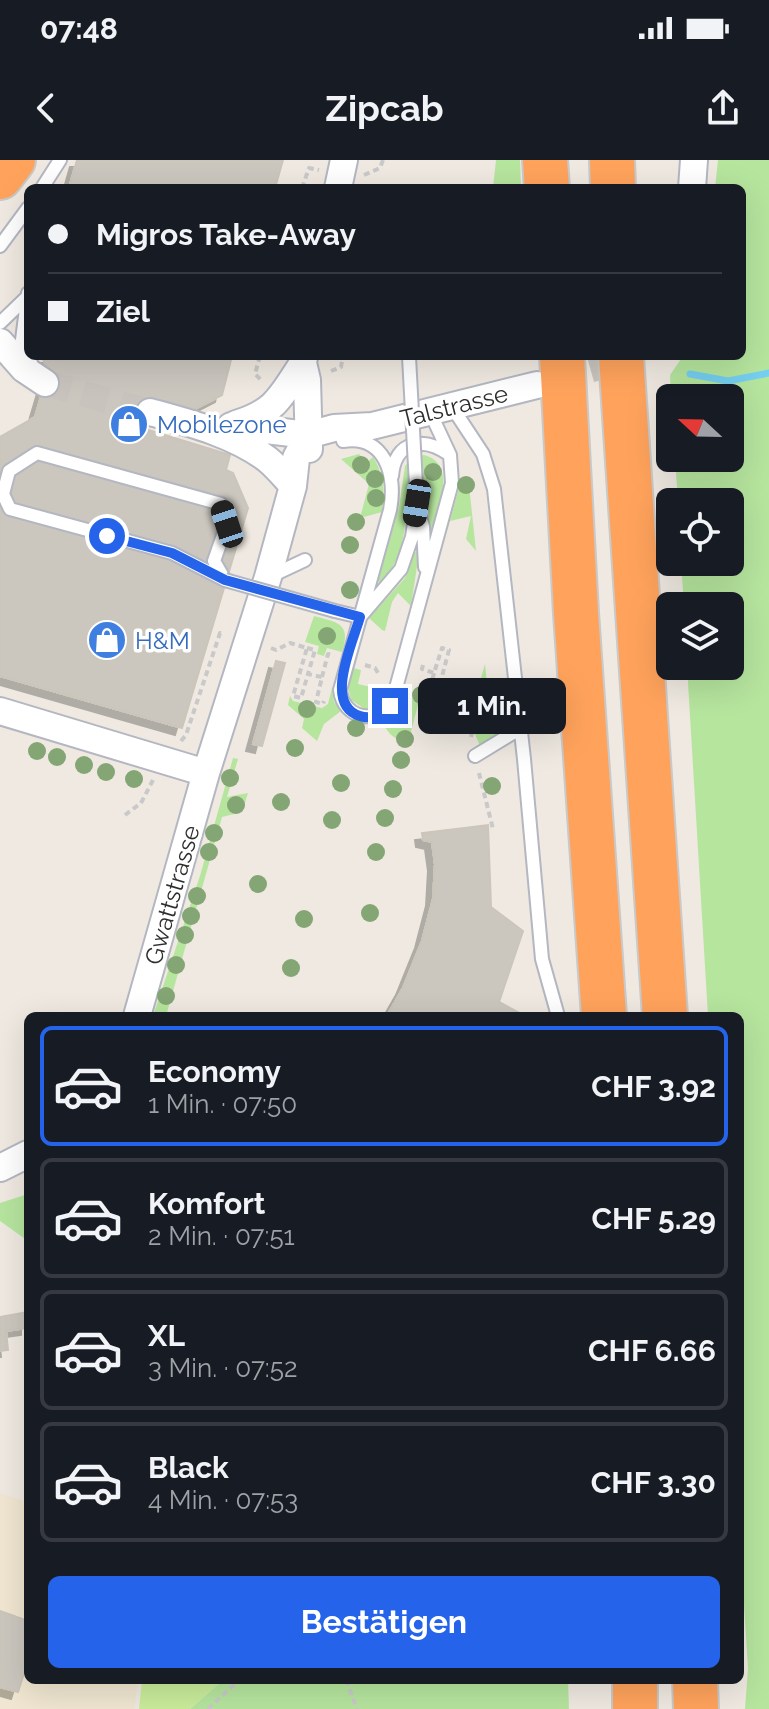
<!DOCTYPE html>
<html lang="de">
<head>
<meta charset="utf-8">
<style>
	body { margin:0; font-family:Raleway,sans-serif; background:#242831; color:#f1f3f6; height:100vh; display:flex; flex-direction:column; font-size:30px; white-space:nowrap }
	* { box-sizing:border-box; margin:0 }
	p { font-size:26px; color:#9ea1a6 }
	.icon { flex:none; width:44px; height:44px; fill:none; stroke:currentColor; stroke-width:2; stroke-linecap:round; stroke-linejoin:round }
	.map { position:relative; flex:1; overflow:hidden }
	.details { position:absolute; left:24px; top:852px; width:720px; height:672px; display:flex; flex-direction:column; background:#171b24; border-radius:12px; box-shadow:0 8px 32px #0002 }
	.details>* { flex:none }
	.guide { position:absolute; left:24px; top:24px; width:722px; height:176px; border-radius:12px; box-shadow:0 8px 32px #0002; display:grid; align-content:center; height:176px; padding:0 24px; background:#171b24 }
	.needle { width:52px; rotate:292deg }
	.controls { position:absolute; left:656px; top:224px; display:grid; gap:16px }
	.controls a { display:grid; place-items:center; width:88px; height:88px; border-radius:12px; background:#171b24; box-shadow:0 8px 32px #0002; font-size:40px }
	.end { position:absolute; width:36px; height:36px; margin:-18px; border:10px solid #2563eb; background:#fff; box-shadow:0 0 0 4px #fff }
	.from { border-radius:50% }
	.bubble { position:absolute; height:56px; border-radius:12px; background:#171b24; box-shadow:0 8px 32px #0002; font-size:26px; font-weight:700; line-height:56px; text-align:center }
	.car { position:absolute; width:24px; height:48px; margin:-24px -12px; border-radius:10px; box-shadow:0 0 6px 2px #0007; background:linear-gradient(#222 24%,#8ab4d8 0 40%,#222 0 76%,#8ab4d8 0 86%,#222 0) }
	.guide b { display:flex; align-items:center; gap:28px; height:76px; font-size:30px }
	.guide b+b { border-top:2px solid #363941 }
	.guide i { width:20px; height:20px; background:#f1f3f6 }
	ul { padding:14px 0 0; list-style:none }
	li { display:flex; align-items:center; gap:24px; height:120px; margin:0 16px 12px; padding:0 8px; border:4px solid #363941; border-radius:12px }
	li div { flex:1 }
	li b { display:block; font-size:30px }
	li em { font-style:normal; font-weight:700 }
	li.current { border-color:#2563eb }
	li>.icon { width:72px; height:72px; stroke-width:1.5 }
	.cta { display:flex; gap:16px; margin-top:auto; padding:16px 24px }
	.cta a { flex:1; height:92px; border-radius:12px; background:#2563eb; color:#fff; font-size:32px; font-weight:700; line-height:92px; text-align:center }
	.status { display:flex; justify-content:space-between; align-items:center; height:56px; padding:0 40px; background:#171b24; direction:ltr }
	.status svg { height:22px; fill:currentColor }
	header { display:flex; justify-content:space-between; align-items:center; height:104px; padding:0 24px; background:#171b24; font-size:36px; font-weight:700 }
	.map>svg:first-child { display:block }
	.education { fill:#f0e6d1 }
	.green { fill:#b6e59e }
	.pitch { fill:#c9ec9a }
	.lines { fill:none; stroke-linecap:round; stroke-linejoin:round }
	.stream { stroke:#75cff0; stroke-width:7 }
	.building { fill:#cbc7bf; stroke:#cbc5ba; stroke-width:2; filter:url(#shadow) }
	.minor-tunnel { stroke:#c8c4bd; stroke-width:26; stroke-dasharray:26 13; stroke-linecap:butt }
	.service-casing { stroke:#b4b7c1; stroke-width:16 }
	.minor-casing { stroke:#b4b7c1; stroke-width:30 }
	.motorway-casing { stroke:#c9c9c9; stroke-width:48 }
	.path { stroke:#c9c9c9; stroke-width:4; stroke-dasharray:6 4; stroke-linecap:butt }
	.service { stroke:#fff; stroke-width:12 }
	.minor { stroke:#fff; stroke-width:26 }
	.motorway { stroke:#ffa35c; stroke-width:44 }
	.service-bridge-casing { stroke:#b4b7c1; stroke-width:16; stroke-linecap:butt }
	.service-bridge { stroke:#fff; stroke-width:12 }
	.tree { fill:#84a574 }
	.route { stroke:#2563eb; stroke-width:10 }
	.labels { text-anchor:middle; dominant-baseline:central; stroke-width:7; stroke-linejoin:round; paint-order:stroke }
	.street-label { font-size:24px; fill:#2e2e2e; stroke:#fff }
	.shop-label { font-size:24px; fill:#366cbe; stroke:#fff; text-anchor:start }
</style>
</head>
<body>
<div class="status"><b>07:48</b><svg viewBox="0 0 49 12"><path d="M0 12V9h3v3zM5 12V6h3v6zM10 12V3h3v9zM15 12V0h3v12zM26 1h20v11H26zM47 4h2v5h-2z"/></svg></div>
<header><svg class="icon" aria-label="back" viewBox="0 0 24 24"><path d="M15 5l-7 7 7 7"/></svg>Zipcab<svg class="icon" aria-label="share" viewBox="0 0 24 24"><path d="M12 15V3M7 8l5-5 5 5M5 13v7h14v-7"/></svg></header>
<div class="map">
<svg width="769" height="1549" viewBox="0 0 769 1549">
	<defs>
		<filter id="shadow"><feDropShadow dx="-7" dy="7" stdDeviation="0" flood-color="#0004"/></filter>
	</defs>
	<rect width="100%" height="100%" fill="#efe9e1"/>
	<!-- education -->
	<path class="education" d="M0 1333 28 1342V1520H138L134 1549H0Z"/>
	<!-- green -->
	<path class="green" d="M496 0H520L521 28H493Z
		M718 0H769V1549H745L748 1508 740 1382V856H708L687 506H730V446H684L681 402H730V342H678L675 298H730V238H671L670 215 683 196H742V28H715Z
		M359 294 367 302 373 297C384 314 385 333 382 352L360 358 369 324 341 299Z
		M424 295C458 304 438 349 432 372L429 371 428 343 405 345C406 375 402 400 380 423L378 421 399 347 405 306 412 298Z
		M464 319 469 325 476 391 466 379 471 356 450 361 460 324Z
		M415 392 419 393 411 446 398 433 392 442 385 471 382 470 369 458 405 418Z
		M314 456C339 463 351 463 342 492L327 488 324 496 317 494 319 486 305 482Z
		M485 504 491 565 508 552 509 565 480 586 475 574 484 546 474 543Z
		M353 508 361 510 358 524 388 531 381 544 365 549 351 540 348 527Z
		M332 528 334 542 341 551 324 564 317 581 302 568 304 559 288 545 290 536 293 541 322 548 328 544Z
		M419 530 425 532 423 541 438 545 435 556 419 541 407 587 390 574 382 563 395 553 401 535 416 539Z
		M233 598 238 599 227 637 248 633 242 652 222 657 166 856H153L200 716Z
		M28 1034V1081L0 1061V1043Z
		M223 1520H568L569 1549H190Z"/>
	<!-- pitch -->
	<path class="pitch" d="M142 1520H223L190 1549H139Z"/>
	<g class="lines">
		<!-- stream -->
		<path class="stream" d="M690 214 728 221 769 213"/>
	</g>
	<!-- building -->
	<path class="building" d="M77 0H283L275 28H69Z
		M41 196H232L222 235 193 250 153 240 145 269 230 295 226 310 233 313 248 348 182 568 0 516V277L35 257 49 210Z
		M276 501 285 503 262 586 253 584Z
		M488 665 491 747 523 771 499 842 525 856H387L403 828 422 781 433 739 435 704 432 682 423 680 422 673Z
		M28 1152V1168L6 1171 8 1190 0 1191V1157Z
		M0 1451 28 1461V1501L18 1532 0 1527Z"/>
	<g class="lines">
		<!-- minor-tunnel -->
		<path class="minor-tunnel" d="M553 220 631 198
			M45 223 150 252"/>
		<!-- service casing -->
		<g class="service-casing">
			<path id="service" d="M42 28 60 0
				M0 86 28 48
				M28 133 22 180 31 203
				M0 163 27 137
				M452 247 483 294 494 329 524 599 542 799 558 856
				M343 281C385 274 397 316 390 350L340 530C343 560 380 566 393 539L452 323 450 295 430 252
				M37 293 221 344 227 364 214 401 225 420 172 393 10 349 3 334 9 311Z
				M392 316C395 280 424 276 450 295
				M418 350 423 367 425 407
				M271 416 305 400
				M335 451 360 457 401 409 412 377 417 343
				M475 596 521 568"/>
		</g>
		<!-- minor casing -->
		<g class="minor-casing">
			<path id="minor" d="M338 28 344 0
				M692 28 694 0
				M0 182 24 209 45 223
				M304 197 303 203 307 220 309 289
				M150 252C190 263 233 274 267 299 277 307 285 317 293 326
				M236 264C276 252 281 236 303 203
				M231 266 308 275 334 268 372 266 537 225
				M0 551 206 613
				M137 856 206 613 268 417 293 326 296 298 308 275
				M0 1008 28 994"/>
		</g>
		<!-- motorway casing -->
		<g class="motorway-casing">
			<path id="motorway" d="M545 0 547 28
				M612 0 613 28
				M0 17 13 0
				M562 196 576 453 604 856
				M621 196 665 856
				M635 1520V1549
				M695 1520 696 1549"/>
		</g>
		<!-- path -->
		<path class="path" d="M364 15 380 8 383 0
			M302 28 309 8 319 10
			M260 196 255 214 263 222
			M331 211 341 207 343 196
			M271 488 276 490 290 483 307 488 293 536 301 538 308 514 322 517 316 542 323 544 324 541
			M307 488 315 490 308 514
			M365 505 375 508 380 516
			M423 505 422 509 434 513 442 488 449 490 436 539
			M434 513 428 537 440 540
			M322 517 328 494 334 496
			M471 577 478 550 473 549
			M181 581 186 575 220 473 224 475
			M479 613 493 669
			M125 655 141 643 153 620
			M346 1520 357 1549
			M208 1549 239 1520"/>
		<!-- service -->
		<use href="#service" class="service"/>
		<!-- minor -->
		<use href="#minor" class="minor"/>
		<!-- motorway -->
		<use href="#motorway" class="motorway"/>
		<!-- service-bridge casing -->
		<g class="service-bridge-casing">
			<path id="service-bridge" d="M409 197 417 343
				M225 420 335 451"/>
		</g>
		<!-- service-bridge -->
		<use href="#service-bridge" class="service-bridge"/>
	</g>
	<!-- trees -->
	<g class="tree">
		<circle cx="361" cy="305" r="9"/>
		<circle cx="433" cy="312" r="9"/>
		<circle cx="375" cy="319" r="9"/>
		<circle cx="466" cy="325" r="9"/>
		<circle cx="376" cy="338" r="9"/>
		<circle cx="356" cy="362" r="9"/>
		<circle cx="350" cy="385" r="9"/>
		<circle cx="350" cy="430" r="9"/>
		<circle cx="327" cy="476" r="9"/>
		<circle cx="421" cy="535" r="9"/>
		<circle cx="482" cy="537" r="9"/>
		<circle cx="307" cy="549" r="9"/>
		<circle cx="356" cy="568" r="9"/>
		<circle cx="405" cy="579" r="9"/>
		<circle cx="295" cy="588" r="9"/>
		<circle cx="37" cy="591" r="9"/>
		<circle cx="57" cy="597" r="9"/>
		<circle cx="401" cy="600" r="9"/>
		<circle cx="84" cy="605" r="9"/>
		<circle cx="106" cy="612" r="9"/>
		<circle cx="230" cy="618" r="9"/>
		<circle cx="134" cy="619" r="9"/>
		<circle cx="341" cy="623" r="9"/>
		<circle cx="492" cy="626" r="9"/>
		<circle cx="393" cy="629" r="9"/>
		<circle cx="281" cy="642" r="9"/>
		<circle cx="236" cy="645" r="9"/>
		<circle cx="385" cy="658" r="9"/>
		<circle cx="332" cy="660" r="9"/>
		<circle cx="214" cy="673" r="9"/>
		<circle cx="209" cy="692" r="9"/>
		<circle cx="376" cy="692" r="9"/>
		<circle cx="258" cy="724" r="9"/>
		<circle cx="197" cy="736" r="9"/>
		<circle cx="370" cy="753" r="9"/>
		<circle cx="191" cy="756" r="9"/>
		<circle cx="304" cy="759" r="9"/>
		<circle cx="185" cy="775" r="9"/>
		<circle cx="176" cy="805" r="9"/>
		<circle cx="291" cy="808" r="9"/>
		<circle cx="166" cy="836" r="9"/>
	</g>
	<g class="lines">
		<!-- route -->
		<path class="route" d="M107 376 172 393 225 420 360 457C353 482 323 545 360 556 372 560 382 554 390 546"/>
	</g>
	<!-- icons -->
	<defs>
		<g id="shop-disc" transform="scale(2)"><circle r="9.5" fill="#3f7fe0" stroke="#fff"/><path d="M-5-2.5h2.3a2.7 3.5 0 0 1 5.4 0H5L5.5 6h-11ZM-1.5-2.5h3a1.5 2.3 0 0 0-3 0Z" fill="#fff"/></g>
	</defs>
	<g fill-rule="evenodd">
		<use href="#shop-disc" x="129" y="264"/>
		<use href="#shop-disc" x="107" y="480"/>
	</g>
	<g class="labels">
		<!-- street labels -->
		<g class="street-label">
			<text transform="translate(454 246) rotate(-14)">Talstrasse</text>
			<text transform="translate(172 735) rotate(-74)">Gwattstrasse</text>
		</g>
		<!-- shop labels -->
		<g class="shop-label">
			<text x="157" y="264">Mobilezone</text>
			<text x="135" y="480">H&amp;M</text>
		</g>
	</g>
</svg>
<div class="controls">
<a><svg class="needle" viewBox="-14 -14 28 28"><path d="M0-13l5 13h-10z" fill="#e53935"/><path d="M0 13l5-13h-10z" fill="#9ea1a6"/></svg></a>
<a><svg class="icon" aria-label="locate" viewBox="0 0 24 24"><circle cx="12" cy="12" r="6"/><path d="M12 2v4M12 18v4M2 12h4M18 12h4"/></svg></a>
<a><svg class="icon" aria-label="layers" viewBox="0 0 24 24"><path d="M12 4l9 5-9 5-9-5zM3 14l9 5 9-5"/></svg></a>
</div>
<i class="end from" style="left:107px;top:376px"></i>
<i class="end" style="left:390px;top:546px"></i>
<div class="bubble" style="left:418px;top:518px;width:148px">1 Min.</div>
<i class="car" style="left:417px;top:343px;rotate:189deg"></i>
<i class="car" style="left:227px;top:364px;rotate:342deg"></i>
<div class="guide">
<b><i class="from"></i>Migros Take-Away</b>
<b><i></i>Ziel</b>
</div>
<section class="details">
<ul>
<li class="current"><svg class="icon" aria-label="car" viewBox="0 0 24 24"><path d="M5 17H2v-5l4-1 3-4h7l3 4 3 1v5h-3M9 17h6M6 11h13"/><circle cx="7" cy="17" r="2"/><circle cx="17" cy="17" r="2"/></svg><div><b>Economy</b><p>1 Min. · 07:50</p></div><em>CHF 3.92</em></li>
<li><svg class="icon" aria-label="car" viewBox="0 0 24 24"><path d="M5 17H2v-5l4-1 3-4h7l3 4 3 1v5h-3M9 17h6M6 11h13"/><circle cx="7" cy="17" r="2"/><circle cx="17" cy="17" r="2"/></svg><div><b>Komfort</b><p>2 Min. · 07:51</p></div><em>CHF 5.29</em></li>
<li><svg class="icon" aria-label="car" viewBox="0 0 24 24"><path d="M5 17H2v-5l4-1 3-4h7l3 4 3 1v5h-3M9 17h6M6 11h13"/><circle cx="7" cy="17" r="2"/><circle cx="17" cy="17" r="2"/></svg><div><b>XL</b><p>3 Min. · 07:52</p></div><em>CHF 6.66</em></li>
<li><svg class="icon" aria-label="car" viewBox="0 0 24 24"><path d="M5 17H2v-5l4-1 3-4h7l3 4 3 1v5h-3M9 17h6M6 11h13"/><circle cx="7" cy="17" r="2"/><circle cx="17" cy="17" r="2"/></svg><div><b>Black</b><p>4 Min. · 07:53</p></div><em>CHF 3.30</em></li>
</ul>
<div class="cta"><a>Bestätigen</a></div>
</section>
</div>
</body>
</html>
